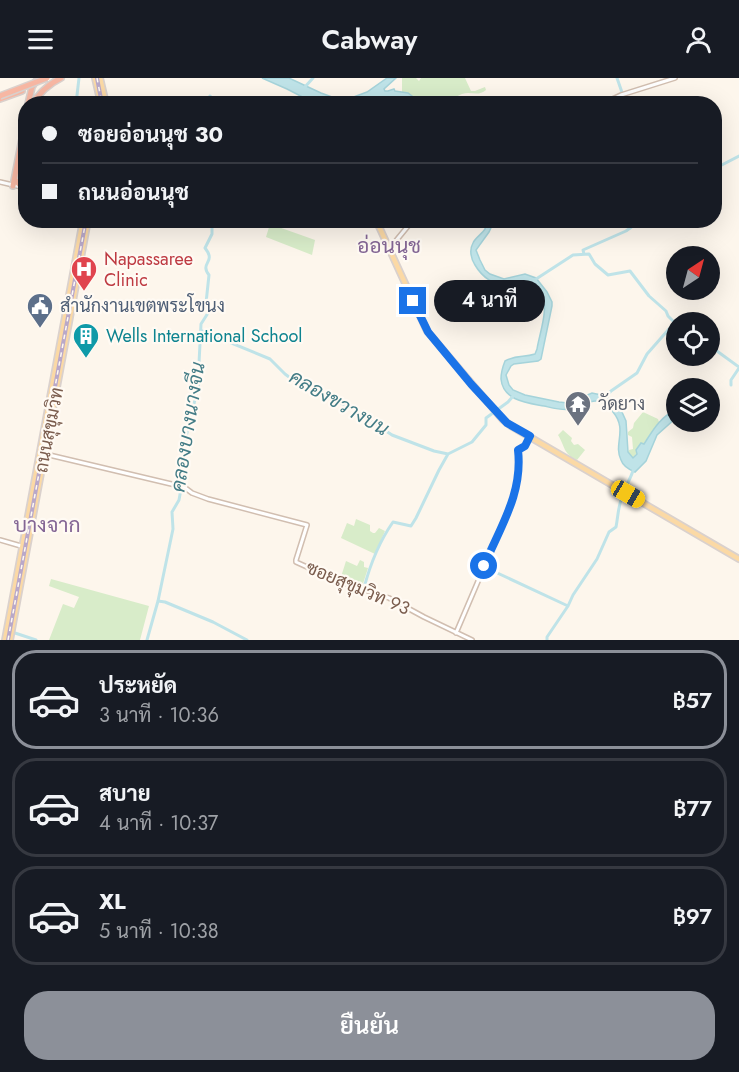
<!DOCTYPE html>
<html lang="th">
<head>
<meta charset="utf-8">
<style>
	body { margin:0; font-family:Jost,Sarabun,sans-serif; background:#20242c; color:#f1f3f6; height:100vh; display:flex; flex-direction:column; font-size:22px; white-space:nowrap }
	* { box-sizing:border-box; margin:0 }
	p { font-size:20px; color:#9ea1a6 }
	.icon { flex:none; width:33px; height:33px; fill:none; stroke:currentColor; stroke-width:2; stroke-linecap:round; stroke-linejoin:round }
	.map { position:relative; height:562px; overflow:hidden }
	.sheet { display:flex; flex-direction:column; background:#171b24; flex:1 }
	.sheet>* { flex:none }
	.banner { position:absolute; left:18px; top:18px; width:704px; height:132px; border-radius:24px; box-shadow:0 6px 24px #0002; display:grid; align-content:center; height:132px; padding:0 24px; background:#171b24 }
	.needle { width:39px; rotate:36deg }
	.fabs { position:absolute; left:666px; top:168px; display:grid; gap:12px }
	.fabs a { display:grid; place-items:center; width:54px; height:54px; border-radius:50%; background:#171b24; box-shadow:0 6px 24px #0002; font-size:30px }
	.end { position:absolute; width:27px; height:27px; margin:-14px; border:8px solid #1a73e8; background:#fff; box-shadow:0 0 0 3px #fff }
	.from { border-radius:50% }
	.bubble { position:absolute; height:42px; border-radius:21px; background:#171b24; box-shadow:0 6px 24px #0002; font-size:20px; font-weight:600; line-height:42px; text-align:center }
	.car { position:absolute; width:18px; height:36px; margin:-18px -9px; border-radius:8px; box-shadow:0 0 4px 2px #0007; background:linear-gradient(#f5c518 24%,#345 0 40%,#f5c518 0 76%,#345 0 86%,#f5c518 0) }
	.banner b { display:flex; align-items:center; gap:21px; height:57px; font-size:22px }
	.banner b+b { border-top:2px solid #363941 }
	.banner i { width:15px; height:15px; background:#f1f3f6 }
	ul { padding:10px 0 0; list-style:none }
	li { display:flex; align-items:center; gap:18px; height:99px; margin:0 12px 9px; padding:0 12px; border:3px solid #363941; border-radius:24px }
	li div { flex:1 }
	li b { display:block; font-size:22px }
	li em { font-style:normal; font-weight:600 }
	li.on { border-color:#8c9099 }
	li>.icon { width:54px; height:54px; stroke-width:1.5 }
	.cta { display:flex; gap:12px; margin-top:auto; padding:12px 24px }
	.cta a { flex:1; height:69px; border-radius:24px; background:#8c9099; color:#fff; font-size:24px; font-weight:600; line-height:69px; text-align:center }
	header { display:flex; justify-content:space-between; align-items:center; height:78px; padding:0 24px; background:#171b24; font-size:27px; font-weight:600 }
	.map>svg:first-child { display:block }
	.green { fill:#d8ecc9 }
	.water { fill:#bfe3e8; stroke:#a5d3da; stroke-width:1.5 }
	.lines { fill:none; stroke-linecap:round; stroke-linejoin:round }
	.canal { stroke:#bfe3e8; stroke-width:3 }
	.tertiary-casing { stroke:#d1beb0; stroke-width:6 }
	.primary-casing { stroke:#dad1cd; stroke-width:8 }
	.motorway-casing { stroke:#dad1cd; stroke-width:8 }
	.tertiary { stroke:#fff; stroke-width:3 }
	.primary { stroke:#fbd9a5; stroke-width:4.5 }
	.motorway { stroke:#f7b7a3; stroke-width:5 }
	.rail-casing { stroke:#b9a8c9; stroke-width:4 }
	.rail { stroke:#fffaf3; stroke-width:1.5; stroke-dasharray:4.5; stroke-linecap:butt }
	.motorway-bridge-casing { stroke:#dad1cd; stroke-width:8; stroke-linecap:butt }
	.motorway-bridge { stroke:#f7b7a3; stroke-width:5 }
	.route { stroke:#1a73e8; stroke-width:8 }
	.labels { text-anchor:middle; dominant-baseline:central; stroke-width:4.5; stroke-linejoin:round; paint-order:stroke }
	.health-label { font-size:18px; fill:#be3a42; stroke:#fffaf3; text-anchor:start }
	.service-label { font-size:18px; fill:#4e5e75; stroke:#fffaf3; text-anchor:start }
	.culture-label { font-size:18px; fill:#0d838f; stroke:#fffaf3; text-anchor:start }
	.worship-label { font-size:18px; fill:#5b616d; stroke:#fffaf3; text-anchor:start }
	.street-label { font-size:18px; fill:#7a5c4d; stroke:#fffaf3 }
	.water-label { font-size:20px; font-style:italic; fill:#437c86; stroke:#fffaf3 }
	.quarter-label { font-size:21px; fill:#846695; stroke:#fffaf3 }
</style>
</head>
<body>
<header><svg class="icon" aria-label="menu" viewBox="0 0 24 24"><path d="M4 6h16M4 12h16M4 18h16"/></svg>Cabway<svg class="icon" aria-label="person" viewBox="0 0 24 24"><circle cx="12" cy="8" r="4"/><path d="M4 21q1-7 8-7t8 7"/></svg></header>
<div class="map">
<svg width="739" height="562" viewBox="0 0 739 562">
	<rect width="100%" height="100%" fill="#fdf6ec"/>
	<!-- green -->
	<path class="green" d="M402 0H416L419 3 421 0H465L471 13H475L485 9 486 12C478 19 471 13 462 16 454 19 444 27 434 25 430 25 426 20 421 18L417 19V23L408 15 402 14Z
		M270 146 315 162 312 177 266 159Z
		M643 334 658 341 659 344 633 380 628 374 629 372 633 371 632 359 628 357V354L633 350 634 345Z
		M563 352 572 360 571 363 574 367 578 366 585 372 577 382C563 376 565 368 558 357Z
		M356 441 370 447V453L373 455H375L379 450 385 453 375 476 341 460 347 445 354 448Z
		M360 482 364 484V489L368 490 362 509 340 502 346 483 357 488Z
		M51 501 149 528 140 562H49L63 526 74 530 79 519 49 508Z"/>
	<!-- water -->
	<path class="water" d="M262 0H289L321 15 343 23 367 14 387 0H396L384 11 385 13H388L394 11 395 13 408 15 421 25H410L402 21 394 20 382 21 358 25H314L287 11Z
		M488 143H494L489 154 476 172 480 182 485 192 490 196 504 201 525 196 536 200 547 214 552 224V228L541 281 538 283 514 286 511 288 506 297 509 307 513 312 525 317 559 324 568 325 592 315 606 318 621 332 626 343 628 374 633 380 637 376 636 372 641 365 644 366C653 352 660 339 676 332V340L657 357 646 383 635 394C630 392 623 388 621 382 613 366 628 352 613 334 610 330 607 327 603 325 591 319 582 329 572 331 563 333 553 330 544 328 528 325 503 323 501 301 501 295 503 288 505 283 518 276 523 280 535 276L537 271C539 258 548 232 543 221 541 215 537 209 531 207 524 205 516 206 509 207 494 208 482 199 475 187 471 181 469 172 473 165 475 160 482 156 485 151 486 148 487 145 488 143Z"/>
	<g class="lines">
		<!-- canal -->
		<path class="canal" d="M617 0 626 26
			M304 10 313 0
			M210 18 215 24 220 26
			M76 26 79 0
			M714 91 739 78
			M584 176 583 172 626 153 641 142
			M533 203 573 177 589 176 595 186 608 197 630 193 649 218 666 233 668 238 675 245
			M202 253 270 281 285 296 293 302 353 331 392 357 434 373 448 376
			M710 268 739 289
			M731 307V302L739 290
			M604 321 611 313 637 295 647 276 676 243 677 244
			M478 486 568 528
			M364 510C370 487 379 464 393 444L411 448 416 440 439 392 448 376 472 364 486 347V340L508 324 514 317
			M158 523 165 524 213 544 247 562
			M15 555 36 562
			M147 562 158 523 173 451 172 434 179 422 186 383V359L199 305V285L201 246 208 235 206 225 209 197C199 184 217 185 205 170L212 156V142
			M547 562V559L568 528 573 517 597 481 609 454 616 449C618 439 618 429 622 419 625 409 631 400 634 390"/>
		<!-- tertiary casing -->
		<g class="tertiary-casing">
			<path id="tertiary" d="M602 26 621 17 675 0
				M0 104 26 110
				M390 170 413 142
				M45 376 184 409 192 415 208 421 307 447 296 482V484L338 503 389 520 424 539 472 562
				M0 462 21 468
				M456 555 508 433C516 412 521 395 518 372L525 368 530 359"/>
		</g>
		<!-- primary casing -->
		<g class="primary-casing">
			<path id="primary" d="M95 0 101 26
				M100 0 106 26
				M376 142 427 253 502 341 511 348 739 481
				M5 562 83 142
				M10 562 88 142"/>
		</g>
		<!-- motorway casing -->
		<g class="motorway-casing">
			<path id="motorway" d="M0 21 22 13
				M28 26 32 9 38 0
				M33 26C40 13 49 6 61 0
				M16 103 22 109
				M13 108 26 40"/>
		</g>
		<!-- tertiary -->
		<use href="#tertiary" class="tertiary"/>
		<!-- primary -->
		<use href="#primary" class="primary"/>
		<!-- motorway -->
		<use href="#motorway" class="motorway"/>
		<!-- rail casing -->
		<g class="rail-casing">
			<path id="rail" d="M97 0 102 26
				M8 562 86 142"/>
		</g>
		<!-- rail -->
		<use href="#rail" class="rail"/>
		<!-- motorway-bridge casing -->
		<g class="motorway-bridge-casing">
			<path id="motorway-bridge" d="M0 18 47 0"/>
		</g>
		<!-- motorway-bridge -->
		<use href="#motorway-bridge" class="motorway-bridge"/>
	</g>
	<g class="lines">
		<!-- route -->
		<path class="route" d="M413 223 428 254 471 306 507 345 530 358 525 368 518 372C523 416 500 449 484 488"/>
	</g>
	<!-- icons -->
	<defs>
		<g id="hospital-pin" transform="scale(1.35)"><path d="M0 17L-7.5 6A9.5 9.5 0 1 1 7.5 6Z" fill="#e0444e" stroke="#fffaf3"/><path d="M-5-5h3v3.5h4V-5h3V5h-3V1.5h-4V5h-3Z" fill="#fff"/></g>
		<g id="civic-pin" transform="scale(1.35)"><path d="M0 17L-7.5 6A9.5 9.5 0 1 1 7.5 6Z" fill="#5c6f8a" stroke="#fffaf3"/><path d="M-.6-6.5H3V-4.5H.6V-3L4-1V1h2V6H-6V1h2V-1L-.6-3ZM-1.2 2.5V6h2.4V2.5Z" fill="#fff"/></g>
		<g id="building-pin" transform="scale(1.35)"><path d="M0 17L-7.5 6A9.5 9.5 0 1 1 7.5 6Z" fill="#0f9aa8" stroke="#fffaf3"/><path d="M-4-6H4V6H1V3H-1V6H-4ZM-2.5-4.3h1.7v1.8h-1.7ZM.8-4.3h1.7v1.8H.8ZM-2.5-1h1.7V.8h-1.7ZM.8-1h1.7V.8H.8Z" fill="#fff"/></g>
		<g id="temple-pin" transform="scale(1.35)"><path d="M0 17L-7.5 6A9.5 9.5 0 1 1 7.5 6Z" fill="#6b7280" stroke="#fffaf3"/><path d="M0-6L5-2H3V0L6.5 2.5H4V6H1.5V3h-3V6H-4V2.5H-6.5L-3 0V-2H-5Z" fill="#fff"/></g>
	</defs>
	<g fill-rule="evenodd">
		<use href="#hospital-pin" x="84" y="191"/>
		<use href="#civic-pin" x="40" y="228"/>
		<use href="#building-pin" x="86" y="258"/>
		<use href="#temple-pin" x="578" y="326"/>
	</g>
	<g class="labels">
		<!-- health labels -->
		<g class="health-label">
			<text x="104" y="181">Napassaree<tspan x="104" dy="21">Clinic</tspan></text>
		</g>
		<!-- service labels -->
		<g class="service-label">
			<text x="60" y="228">สำนักงานเขตพระโขนง</text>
		</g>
		<!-- culture labels -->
		<g class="culture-label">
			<text x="106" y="258">Wells International School</text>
		</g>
		<!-- worship labels -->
		<g class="worship-label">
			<text x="598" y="326">วัดยาง</text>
		</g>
		<!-- street labels -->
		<g class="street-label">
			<text transform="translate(49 352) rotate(-79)">ถนนสุขุมวิท</text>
			<text transform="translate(358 510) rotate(23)">ซอยสุขุมวิท 93</text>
		</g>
		<!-- water labels -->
		<g class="water-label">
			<text transform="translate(339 325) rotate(30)">คลองขวางบน</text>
			<text transform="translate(188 349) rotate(-81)">คลองบางนางจีน</text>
		</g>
		<!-- quarter labels -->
		<g class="quarter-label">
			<text x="389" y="168">อ่อนนุช</text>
			<text x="47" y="447">บางจาก</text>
		</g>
	</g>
</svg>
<div class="fabs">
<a><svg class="needle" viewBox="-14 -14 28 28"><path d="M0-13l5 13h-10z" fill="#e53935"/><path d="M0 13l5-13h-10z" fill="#9ea1a6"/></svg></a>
<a><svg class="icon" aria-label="locate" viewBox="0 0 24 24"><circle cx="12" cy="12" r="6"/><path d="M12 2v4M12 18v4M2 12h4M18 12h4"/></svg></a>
<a><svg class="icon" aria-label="layers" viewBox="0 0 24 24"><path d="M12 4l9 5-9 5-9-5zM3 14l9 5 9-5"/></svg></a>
</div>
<i class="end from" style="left:484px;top:488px"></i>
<i class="end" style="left:413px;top:223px"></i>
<div class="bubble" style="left:434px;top:202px;width:111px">4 นาที</div>
<i class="car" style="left:628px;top:416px;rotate:120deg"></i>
<div class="banner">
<b><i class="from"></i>ซอยอ่อนนุช 30</b>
<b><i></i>ถนนอ่อนนุช</b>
</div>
</div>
<section class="sheet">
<ul>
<li class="on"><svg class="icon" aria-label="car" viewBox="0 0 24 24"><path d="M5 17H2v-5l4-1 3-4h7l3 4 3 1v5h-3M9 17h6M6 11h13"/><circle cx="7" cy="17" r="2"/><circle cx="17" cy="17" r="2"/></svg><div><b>ประหยัด</b><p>3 นาที · 10:36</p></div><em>฿57</em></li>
<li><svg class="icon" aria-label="car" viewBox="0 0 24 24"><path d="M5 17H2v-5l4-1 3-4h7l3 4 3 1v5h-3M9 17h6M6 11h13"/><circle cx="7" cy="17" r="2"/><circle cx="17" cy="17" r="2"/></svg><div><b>สบาย</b><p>4 นาที · 10:37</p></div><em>฿77</em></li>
<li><svg class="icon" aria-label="car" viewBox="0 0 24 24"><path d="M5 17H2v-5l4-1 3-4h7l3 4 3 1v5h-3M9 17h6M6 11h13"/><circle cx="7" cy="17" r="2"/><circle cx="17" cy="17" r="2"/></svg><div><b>XL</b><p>5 นาที · 10:38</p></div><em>฿97</em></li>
</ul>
<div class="cta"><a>ยืนยัน</a></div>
</section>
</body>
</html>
